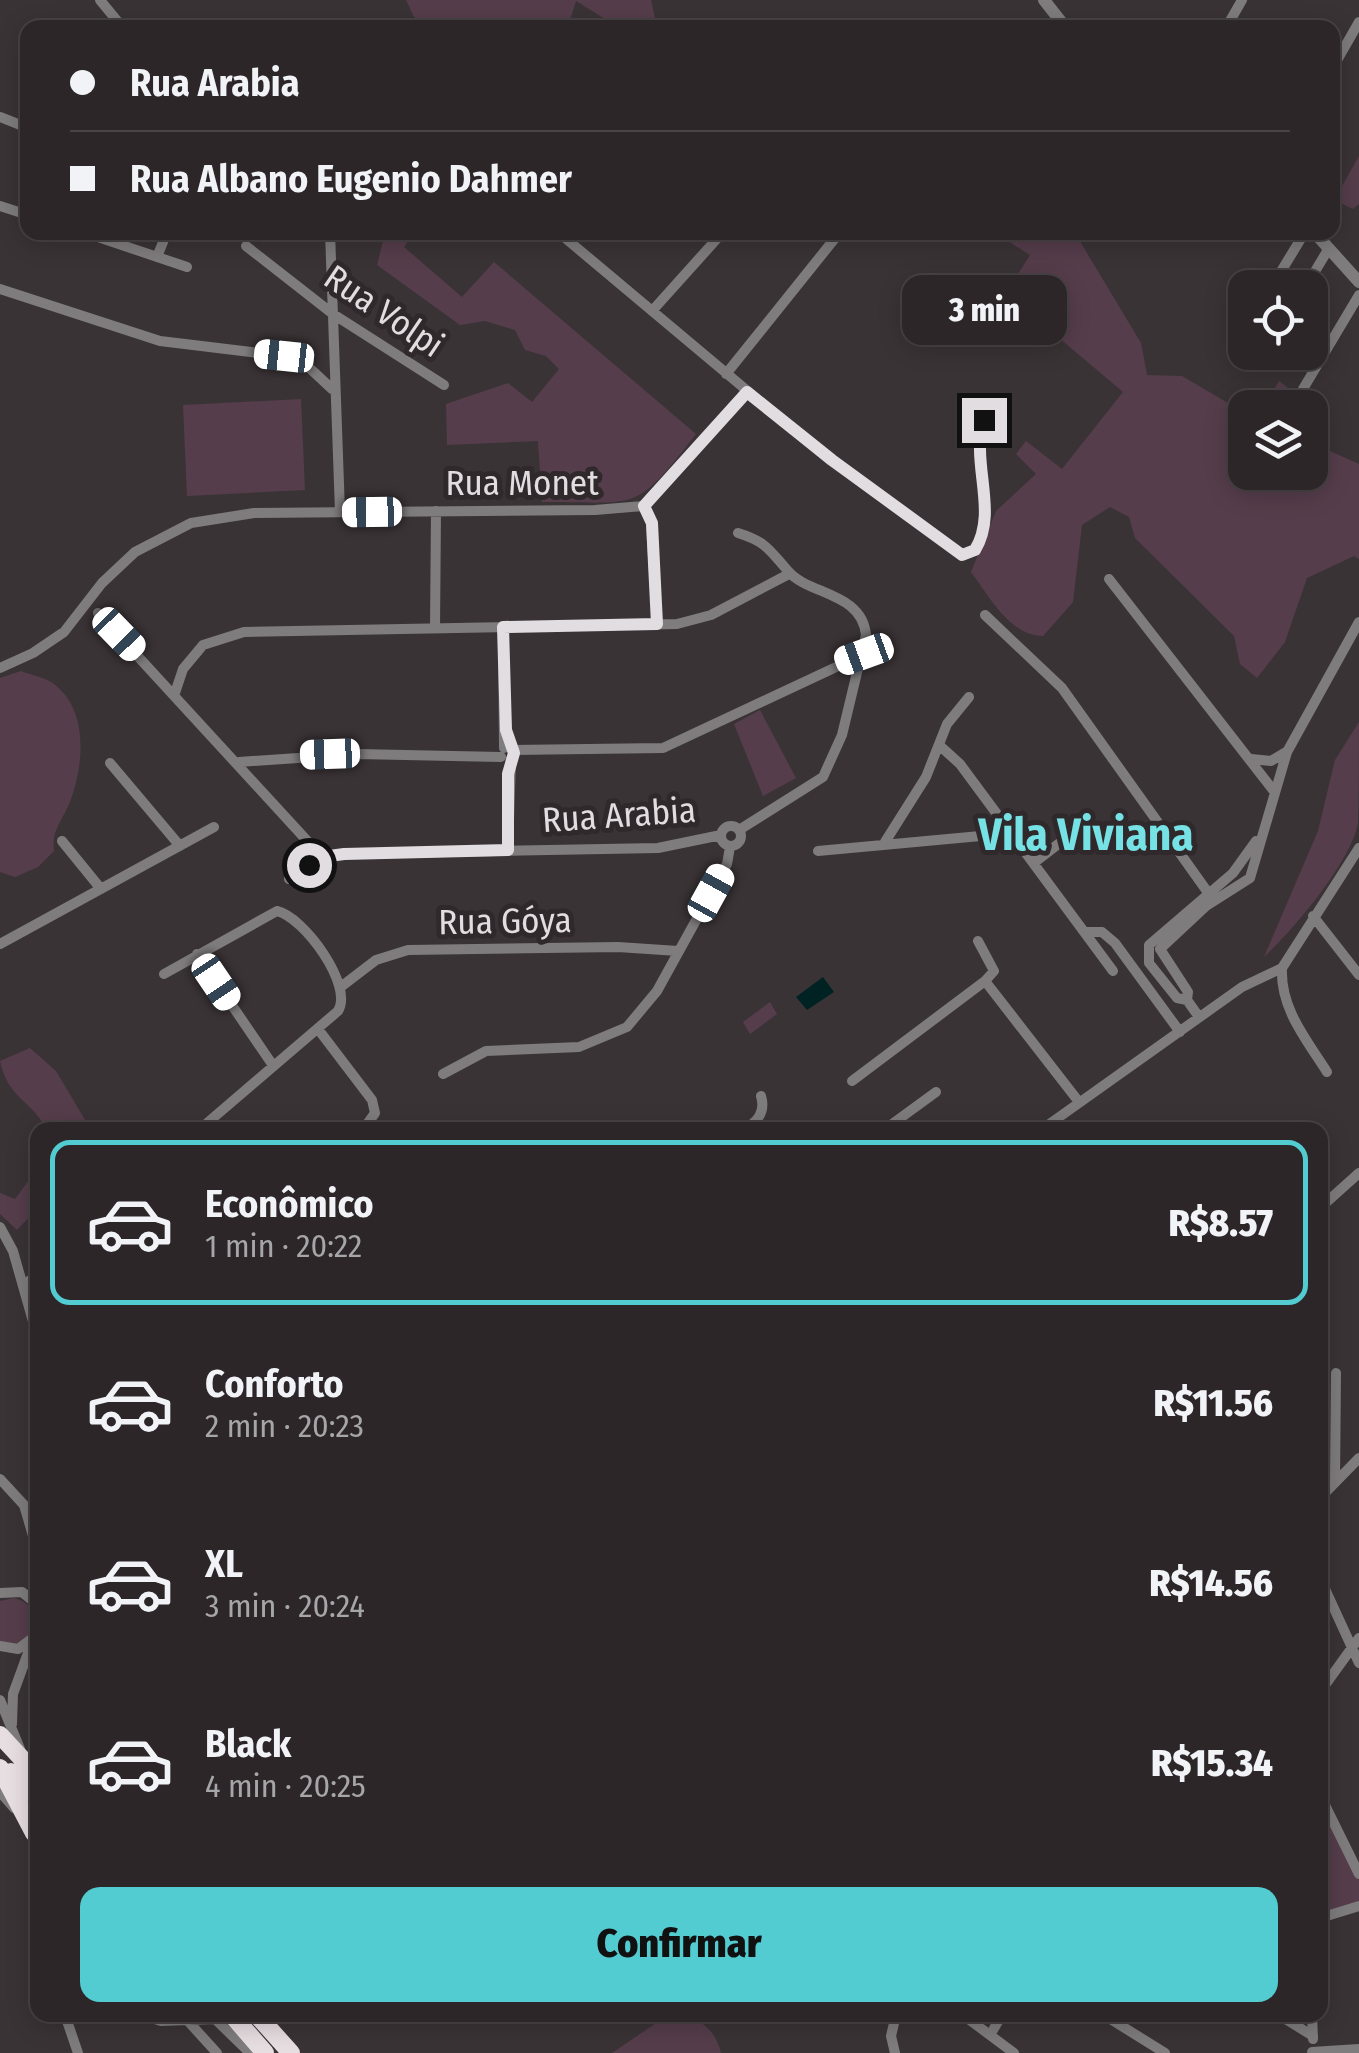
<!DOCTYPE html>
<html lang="pt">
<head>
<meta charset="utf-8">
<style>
	body { margin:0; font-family:"Fira Sans Condensed",sans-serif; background:#342e30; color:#f1f3f6; height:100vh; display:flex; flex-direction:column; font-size:38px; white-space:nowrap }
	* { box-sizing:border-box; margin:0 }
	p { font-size:32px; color:#a6a5a8 }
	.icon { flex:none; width:55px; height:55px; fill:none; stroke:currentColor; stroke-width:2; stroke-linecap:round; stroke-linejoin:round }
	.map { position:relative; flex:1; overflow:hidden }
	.sheet { position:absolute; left:30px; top:1122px; width:1298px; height:900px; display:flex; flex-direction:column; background:#2c2628; border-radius:20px; box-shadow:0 5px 25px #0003,0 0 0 2px #484345 }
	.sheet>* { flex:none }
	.banner { position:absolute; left:20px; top:20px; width:1320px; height:220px; border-radius:20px; box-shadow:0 5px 25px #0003,0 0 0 2px #484345; display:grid; align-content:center; height:220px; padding:0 50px; background:#2c2628 }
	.controls { position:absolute; left:1228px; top:270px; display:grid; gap:20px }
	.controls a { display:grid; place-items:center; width:100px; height:100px; border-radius:20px; background:#2c2628; box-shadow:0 5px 25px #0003,0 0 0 2px #484345; font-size:50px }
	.end { position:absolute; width:45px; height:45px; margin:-22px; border:12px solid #e2dde0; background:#111; box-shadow:0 0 0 5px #111 }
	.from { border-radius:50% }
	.bubble { position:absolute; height:70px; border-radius:20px; background:#2c2628; box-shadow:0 5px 25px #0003,0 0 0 2px #484345; font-size:32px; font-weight:800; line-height:70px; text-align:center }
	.car { position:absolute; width:30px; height:60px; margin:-30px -15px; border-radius:12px; box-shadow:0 0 8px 2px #0007; background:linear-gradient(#fff 24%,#345 0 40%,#fff 0 76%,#345 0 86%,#fff 0) }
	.banner b { display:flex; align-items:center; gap:35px; height:95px; font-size:38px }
	.banner b+b { border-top:2px solid #484345 }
	.banner i { width:25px; height:25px; background:#f1f3f6 }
	ul { padding:18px 0 0; list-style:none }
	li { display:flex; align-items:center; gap:30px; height:165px; margin:0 20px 15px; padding:0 30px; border:5px solid transparent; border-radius:20px }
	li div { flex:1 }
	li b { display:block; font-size:38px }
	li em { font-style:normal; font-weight:800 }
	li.selected { border-color:#52ccd0 }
	li>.icon { width:90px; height:90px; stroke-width:1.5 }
	.cta { display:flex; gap:20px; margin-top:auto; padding:20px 50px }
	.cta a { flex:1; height:115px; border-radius:20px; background:#52ccd0; color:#111; font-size:40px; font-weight:800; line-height:115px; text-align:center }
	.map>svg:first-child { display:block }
	.green { fill:#563d4b }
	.water { fill:#002223 }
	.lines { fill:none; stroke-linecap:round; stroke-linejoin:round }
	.minor { stroke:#7f7c7e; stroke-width:10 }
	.tertiary { stroke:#7f7c7e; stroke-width:12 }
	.motorway { stroke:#e7dee2; stroke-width:18 }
	.route { stroke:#e2dde0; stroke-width:12 }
	.labels { text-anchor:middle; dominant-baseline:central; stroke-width:10; stroke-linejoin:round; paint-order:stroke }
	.street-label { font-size:35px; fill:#e2dde0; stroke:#30292c }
	.district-label { font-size:45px; font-weight:bold; fill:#76e2e5; stroke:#30292c }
</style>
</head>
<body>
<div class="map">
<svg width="1359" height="2053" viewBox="0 0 1359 2053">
	<rect width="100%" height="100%" fill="#3a3336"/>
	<!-- green -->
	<path class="green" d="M406 0H651L657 27H618L576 1 568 27H427L414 17Z
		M1359 156V204L1353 209 1334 200Z
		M385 233H414L404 247 462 297 494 262 696 434C634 514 640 502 542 502L538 441 447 445 446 404 508 383 532 402 559 369 546 356 525 350 515 330 485 321 460 325 377 265Z
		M995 233H1075L1141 343 1147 375 1182 376 1245 413V472H1310V442L1359 464V559L1354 556 1307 578 1285 642 1257 678 1240 664 1234 636 1135 538 1129 517 1110 507 1082 525 1073 602 1043 636C1010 636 989 596 971 572L996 511 1036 474 1016 454 1026 441 1062 469 1123 392 1006 293 1030 255Z
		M1279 381 1316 409 1310 437V408L1257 407 1265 404Z
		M301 399 305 490 187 496 183 405Z
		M21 671C31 675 43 677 51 682 89 707 84 763 71 799 64 819 51 829 54 851L38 867 15 877 0 872V678Z
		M760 710 796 778 763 796 734 724Z
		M1359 722C1359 754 1359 793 1358 824 1349 864 1294 929 1264 957L1318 831 1335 760Z
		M770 1002 777 1014 750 1034 743 1022Z
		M30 1048 56 1071 91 1130H47C31 1099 8 1099 0 1061Z
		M37 1169V1209L17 1230 0 1214V1193L15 1199Z
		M14 1598C31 1602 38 1615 33 1632L15 1645 0 1641V1601Z
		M1320 1801 1359 1880V1902L1320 1913Z
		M684 2015C704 2021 716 2032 721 2053H612L662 2019Z"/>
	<!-- water -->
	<path class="water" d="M823 977 834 992 807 1010 796 997Z"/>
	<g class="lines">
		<!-- minor -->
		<path class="minor" d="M100 0 123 28
			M1226 28 1242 0
			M1332 69 1359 22
			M0 117 28 128
			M0 206 28 215
			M83 232 187 267
			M330 232 340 512
			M558 232 831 461 963 555 975 550C999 510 969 463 984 420
			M246 246 333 314 444 385
			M157 257 167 232
			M1271 288 1305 232
			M1305 288 1329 248
			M0 289 160 341 284 356 302 361 332 389
			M652 311 723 232
			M1234 349 1245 330
			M1260 363 1266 352
			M726 374 840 232
			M1303 389 1359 295
			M643 506 651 523 657 625
			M738 533C767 542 769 550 788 571 808 595 862 592 866 635L842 735 823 777 739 830
			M1109 579 1273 790
			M98 613 322 857
			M985 615 1062 688 1214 901
			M503 627 504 748
			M435 628 436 511
			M0 668 33 653 64 632 102 583 135 552 191 523 254 513 595 510 643 506 747 392
			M175 693 183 669 203 645 244 632 677 624 711 615 789 574
			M939 745 960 764 1113 971
			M512 750 663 748 864 654
			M1251 759 1271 761 1286 752
			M239 762 357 754 501 757
			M110 763 180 846
			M721 836a10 10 0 1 1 20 0a10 10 0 1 1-20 0Z
			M62 841 101 889
			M885 842 926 777 947 724 969 697
			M508 850 511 759
			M818 851 1013 833
			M1035 862 1070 835
			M289 879 322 857 343 854 658 848 721 835
			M1313 916 1359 975
			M1087 932H1102L1115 943 1180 1032
			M978 941 994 971 985 981
			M0 944 214 827
			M197 954 272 1064
			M164 974 277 911C304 917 354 986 338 1011L199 1130
			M342 986 376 960 408 950 618 947 678 951
			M1187 1000 1177 998 1149 963V945L1233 873 1256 841
			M1199 1017 1187 1000 1188 992 1160 949 1206 906 1250 878 1287 752 1359 622
			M318 1029 372 1100 375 1113 363 1130
			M1327 1072C1306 1039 1280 1008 1282 968L1359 848
			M443 1074 486 1051 579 1047 627 1027 657 991 727 864 730 847
			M852 1081 985 981 1079 1102
			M743 1130C757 1122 766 1113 761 1096
			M884 1130 936 1092
			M1041 1130 1242 987 1282 968
			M1320 1208 1359 1173
			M0 1227 13 1251 38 1339
			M23 1286 38 1274
			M0 1479 24 1505 38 1553
			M1335 1481 1336 1373
			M1320 1498 1359 1458
			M1320 1578 1359 1663
			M0 1593 22 1592 38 1605
			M37 1599 30 1596 38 1582
			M0 1646 18 1649 38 1634
			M1320 1692 1359 1638
			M0 1700 20 1749
			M12 1724 13 1694 32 1642
			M0 1792 14 1808
			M1320 1795 1359 1874
			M1320 1918 1359 1906
			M65 2015 78 2053
			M142 2015 161 2021 215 2019 250 2053
			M963 2015 1014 2053
			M1104 2015 1165 2053
			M1279 2015 1313 2036
			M1312 2015 1313 2039
			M187 2020 217 2053
			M990 2035 1002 2015
			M1312 2052 1359 2049
			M895 2053 891 2036 896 2015"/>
		<!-- tertiary -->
		<path class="tertiary" d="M1044 0 1066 28
			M1314 232 1359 282"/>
		<!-- motorway -->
		<path class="motorway" d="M0 1735 38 1776
			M0 1768 34 1833
			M11 1772 38 1799
			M232 2015 265 2053
			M257 2015 291 2053"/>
	</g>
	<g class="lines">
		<!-- route -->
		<path class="route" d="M309 865 322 857 344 854 508 850V774L514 753 506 730 503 627 657 624 652 523 644 506 747 392 832 460 962 555 975 550C999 511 970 463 984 420"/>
	</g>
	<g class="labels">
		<!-- street labels -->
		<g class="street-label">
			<text transform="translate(384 311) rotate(34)">Rua Volpi</text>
			<text x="522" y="483">Rua Monet</text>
			<text transform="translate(619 815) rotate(-4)">Rua Arabia</text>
			<text transform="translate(505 921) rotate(-1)">Rua Góya</text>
		</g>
		<!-- district labels -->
		<g class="district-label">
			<text x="1086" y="835">Vila Viviana</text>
		</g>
	</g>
</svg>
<div class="controls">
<a><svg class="icon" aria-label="locate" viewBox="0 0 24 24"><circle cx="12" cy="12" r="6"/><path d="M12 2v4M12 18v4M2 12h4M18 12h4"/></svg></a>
<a><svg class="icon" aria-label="layers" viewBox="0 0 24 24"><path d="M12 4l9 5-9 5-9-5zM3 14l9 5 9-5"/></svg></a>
</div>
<i class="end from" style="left:309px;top:865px"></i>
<i class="end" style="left:984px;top:420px"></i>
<div class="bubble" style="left:902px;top:275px;width:165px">3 min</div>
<i class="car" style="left:284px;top:356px;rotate:276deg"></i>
<i class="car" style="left:372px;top:512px;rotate:269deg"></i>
<i class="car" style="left:119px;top:634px;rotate:136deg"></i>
<i class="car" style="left:864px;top:654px;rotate:250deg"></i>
<i class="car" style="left:330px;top:754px;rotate:268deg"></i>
<i class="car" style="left:711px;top:893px;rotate:29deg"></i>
<i class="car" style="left:216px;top:982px;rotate:146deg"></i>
<div class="banner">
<b><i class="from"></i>Rua Arabia</b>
<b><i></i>Rua Albano Eugenio Dahmer</b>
</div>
<section class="sheet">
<ul>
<li class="selected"><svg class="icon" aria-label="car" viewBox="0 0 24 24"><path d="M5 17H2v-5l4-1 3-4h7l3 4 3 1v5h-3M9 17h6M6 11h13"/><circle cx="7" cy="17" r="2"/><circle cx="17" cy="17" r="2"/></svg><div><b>Econômico</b><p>1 min · 20:22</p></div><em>R$8.57</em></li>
<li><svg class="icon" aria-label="car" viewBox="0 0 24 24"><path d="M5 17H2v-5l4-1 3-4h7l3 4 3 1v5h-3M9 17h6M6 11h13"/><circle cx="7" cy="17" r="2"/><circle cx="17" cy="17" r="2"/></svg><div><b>Conforto</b><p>2 min · 20:23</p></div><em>R$11.56</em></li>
<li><svg class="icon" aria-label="car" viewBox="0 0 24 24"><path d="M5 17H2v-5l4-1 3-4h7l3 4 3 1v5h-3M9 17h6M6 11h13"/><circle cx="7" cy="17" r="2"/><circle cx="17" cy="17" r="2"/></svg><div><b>XL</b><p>3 min · 20:24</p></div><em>R$14.56</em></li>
<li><svg class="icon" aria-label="car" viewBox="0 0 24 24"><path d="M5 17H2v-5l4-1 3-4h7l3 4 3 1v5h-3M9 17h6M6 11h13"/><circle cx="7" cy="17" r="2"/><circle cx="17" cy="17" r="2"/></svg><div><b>Black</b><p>4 min · 20:25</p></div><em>R$15.34</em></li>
</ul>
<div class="cta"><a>Confirmar</a></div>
</section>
</div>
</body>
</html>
